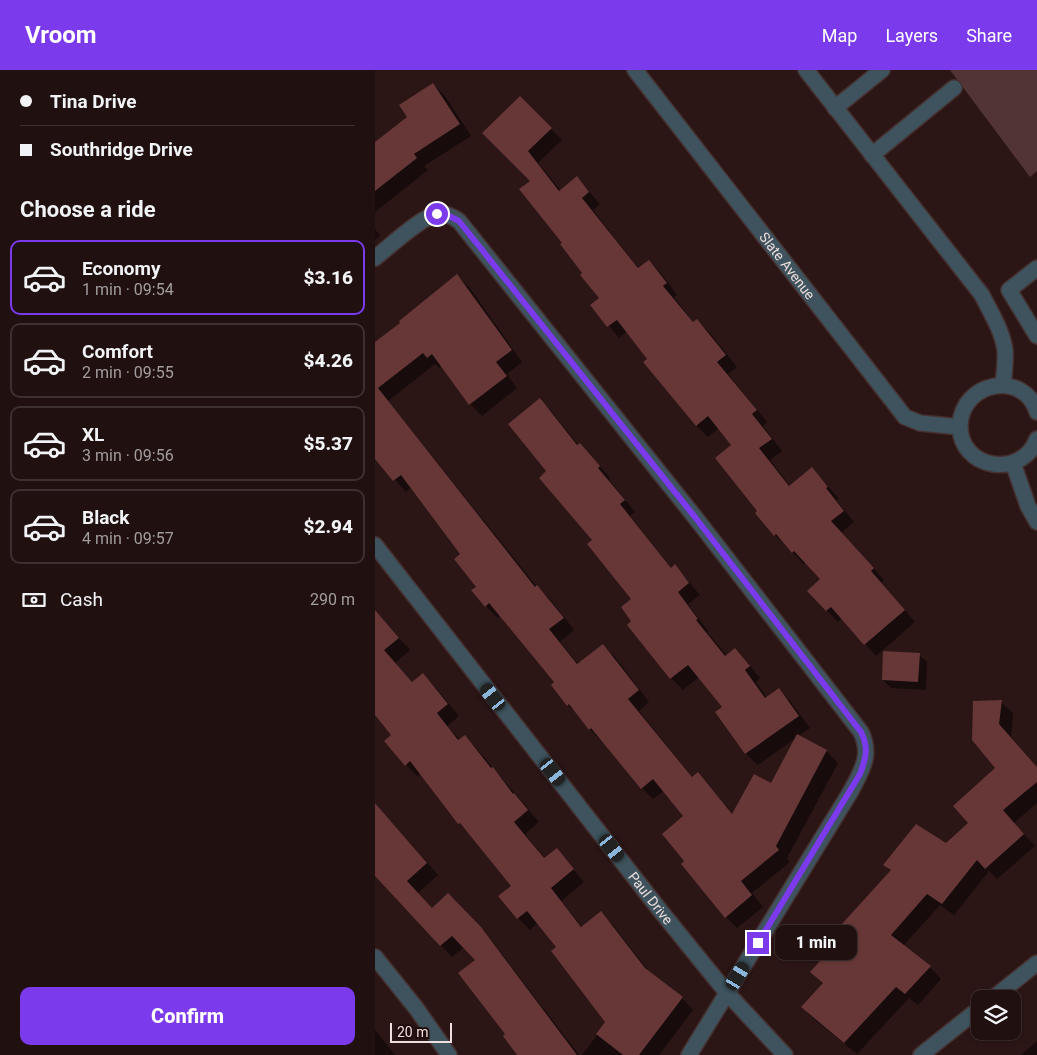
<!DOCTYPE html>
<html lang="en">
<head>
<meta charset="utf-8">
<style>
	body { margin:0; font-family:Roboto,sans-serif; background:#281919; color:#f1f3f6; height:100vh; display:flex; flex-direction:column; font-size:19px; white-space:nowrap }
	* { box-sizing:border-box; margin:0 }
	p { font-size:16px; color:#a29d9f }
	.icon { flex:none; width:28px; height:28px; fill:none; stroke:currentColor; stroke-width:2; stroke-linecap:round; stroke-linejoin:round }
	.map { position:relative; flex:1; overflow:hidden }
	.details { display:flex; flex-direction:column; background:#201010; width:375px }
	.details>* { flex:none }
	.hud { display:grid; align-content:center; height:110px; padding:0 20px; background:#201010 }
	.buttons { position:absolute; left:596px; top:920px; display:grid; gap:10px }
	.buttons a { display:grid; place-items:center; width:50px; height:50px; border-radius:10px; background:#201010; box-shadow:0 1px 4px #0004,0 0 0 1px #3d3030; font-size:25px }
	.scale { position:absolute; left:15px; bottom:12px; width:62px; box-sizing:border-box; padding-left:5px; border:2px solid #eededd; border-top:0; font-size:14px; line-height:18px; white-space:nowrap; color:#eededd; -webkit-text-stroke:4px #210c0c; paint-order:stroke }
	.end { position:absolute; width:22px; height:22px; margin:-11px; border:6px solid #7c3aed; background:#fff; box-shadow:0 0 0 2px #fff }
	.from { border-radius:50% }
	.bubble { position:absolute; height:35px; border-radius:10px; background:#201010; box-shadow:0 1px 4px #0004,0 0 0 1px #3d3030; font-size:16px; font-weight:800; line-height:35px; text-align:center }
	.car { position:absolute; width:15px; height:30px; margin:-15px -8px; border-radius:6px; box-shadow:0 0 4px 1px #0007; background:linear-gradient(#222 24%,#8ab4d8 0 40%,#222 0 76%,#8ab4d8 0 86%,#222 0) }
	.hud b { display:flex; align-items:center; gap:18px; height:48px; font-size:19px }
	.hud b+b { border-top:1px solid #3d3030 }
	.hud i { width:12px; height:12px; background:#f1f3f6 }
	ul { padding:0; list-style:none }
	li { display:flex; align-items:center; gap:15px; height:75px; margin:0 10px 8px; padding:0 10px; border:2px solid #3d3030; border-radius:10px }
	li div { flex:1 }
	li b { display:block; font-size:19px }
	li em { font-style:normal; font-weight:800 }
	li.current { border-color:#7c3aed }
	li>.icon { width:45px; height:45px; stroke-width:1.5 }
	h2 { padding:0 20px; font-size:22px; line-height:60px }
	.pay { display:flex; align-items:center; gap:12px; height:55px; padding:0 20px; font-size:19px }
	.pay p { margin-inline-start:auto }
	.primary-button { display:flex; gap:10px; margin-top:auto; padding:10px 20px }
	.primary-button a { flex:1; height:58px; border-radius:10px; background:#7c3aed; color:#fff; font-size:20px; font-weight:800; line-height:58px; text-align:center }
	header { display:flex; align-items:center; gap:30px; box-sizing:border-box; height:70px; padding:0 25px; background:#7c3aed; color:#fff }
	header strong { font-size:24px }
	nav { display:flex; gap:28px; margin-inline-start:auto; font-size:18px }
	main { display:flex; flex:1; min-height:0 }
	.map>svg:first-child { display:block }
	.green { fill:#533434 }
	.shadow { fill:#0007 }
	.building { fill:#673737 }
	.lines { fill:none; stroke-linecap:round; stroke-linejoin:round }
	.minor-casing { stroke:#463131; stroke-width:18 }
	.minor { stroke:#3e535d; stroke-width:15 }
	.route { stroke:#7c3aed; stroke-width:6 }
	.labels { text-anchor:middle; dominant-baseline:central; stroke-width:4; stroke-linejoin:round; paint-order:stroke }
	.street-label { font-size:14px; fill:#eededd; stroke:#210c0c }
</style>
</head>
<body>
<header>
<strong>Vroom</strong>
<nav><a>Map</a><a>Layers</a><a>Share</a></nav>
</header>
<main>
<section class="details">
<div class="hud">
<b><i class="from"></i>Tina Drive</b>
<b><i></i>Southridge Drive</b>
</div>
<h2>Choose a ride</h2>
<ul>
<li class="current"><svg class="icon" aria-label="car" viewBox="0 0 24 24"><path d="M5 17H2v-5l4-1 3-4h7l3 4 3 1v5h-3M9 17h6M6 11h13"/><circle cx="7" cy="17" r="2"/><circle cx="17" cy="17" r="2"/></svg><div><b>Economy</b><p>1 min · 09:54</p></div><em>$3.16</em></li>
<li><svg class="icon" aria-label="car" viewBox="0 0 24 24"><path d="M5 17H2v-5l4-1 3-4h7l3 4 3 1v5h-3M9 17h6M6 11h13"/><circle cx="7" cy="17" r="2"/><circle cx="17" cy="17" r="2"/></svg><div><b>Comfort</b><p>2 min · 09:55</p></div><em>$4.26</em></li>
<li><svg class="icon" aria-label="car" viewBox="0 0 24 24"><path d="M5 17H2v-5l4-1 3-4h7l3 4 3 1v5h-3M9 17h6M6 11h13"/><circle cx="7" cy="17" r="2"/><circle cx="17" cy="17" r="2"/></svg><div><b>XL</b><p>3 min · 09:56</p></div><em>$5.37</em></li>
<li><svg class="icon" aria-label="car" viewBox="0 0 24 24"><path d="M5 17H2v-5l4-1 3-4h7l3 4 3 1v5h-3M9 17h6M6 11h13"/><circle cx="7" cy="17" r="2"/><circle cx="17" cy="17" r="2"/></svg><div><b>Black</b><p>4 min · 09:57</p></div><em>$2.94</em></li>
</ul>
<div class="pay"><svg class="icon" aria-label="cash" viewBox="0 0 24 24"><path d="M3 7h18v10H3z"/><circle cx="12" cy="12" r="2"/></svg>Cash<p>290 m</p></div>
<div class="primary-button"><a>Confirm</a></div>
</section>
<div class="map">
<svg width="662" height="985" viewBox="0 0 662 985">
	<rect width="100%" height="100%" fill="#2b1515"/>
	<!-- green -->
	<path class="green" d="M575 0H662V101L655 107Z"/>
	<!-- shadow -->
	<path class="shadow" d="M58 15 70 26 96 66 49 96 53 100 0 142V74L34 47Z
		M145 28 187 70 163 93 186 121 202 108 225 134 218 140 264 199 274 191 285 202 302 225 299 227 319 253 322 250 333 261 362 297 353 304 392 352 388 356 407 381 395 390 415 416 437 398 464 429 461 430 479 452 466 463 509 510 506 512 540 552 501 586 467 548 463 552 433 521 446 509 430 492 429 494 400 465 384 441 358 375 344 358 333 367 322 356 269 292 274 289 252 261 244 268 217 235 226 229 188 173 157 111Z
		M0 159 5 166 0 170Z
		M82 206 94 217 147 292 132 304 142 318 107 346 95 334 67 296 64 298 60 294 13 331 162 517 174 528 199 560 185 572 204 595 228 575 240 587 274 632 264 641 318 708 323 704 358 745 397 715 422 667 383 695 371 684 342 642 349 637 324 607 308 620 296 608 253 555 258 551V529L173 402 165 330 176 341 204 376 216 386 235 408 234 410 260 442 255 446 297 499 300 496 325 525 313 534 333 561 332 562 352 586 360 580 371 591 385 608 381 612 392 628 404 620 415 631 435 658 423 666 451 681 463 693 412 788 415 792 377 823 388 837 362 858 351 847 311 792 310 746 289 721 278 729 267 718 227 670 226 671 215 659 205 646 193 635 181 613 126 545 122 548 98 521 102 517 87 484 36 417 31 422 0 387V274Z
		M7 549 35 580 20 593 38 613 48 605 60 617 84 646 72 656 85 670 90 666 101 678 164 752 150 764 170 789 182 780 209 812 186 831 207 857 226 843 237 854 276 904 307 928 318 940 284 985H207L232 952 183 877 163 853 155 860 143 848 137 816 96 765 84 753 46 703 42 706 31 695 18 666 0 644V555Z
		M544 585 552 592 551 620 516 618 508 610Z
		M626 632 638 643 636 667 662 697V733L639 753 660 776 622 809 614 801 579 845 565 835 528 876 555 897 566 909 543 935 534 928 482 984 439 949 427 937 449 914 437 902 464 872 516 801 510 795 571 775 595 753 622 698 599 670Z
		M0 733 63 805 42 824 57 839 73 825 117 871 204 985H144L131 964 102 890 89 877 77 887 26 833 0 803Z
		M0 960 1 961 20 985H0Z
		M662 971V985H646Z"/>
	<!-- building -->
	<path class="building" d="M58 13 85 54 39 84 42 88 0 121V72L32 47 24 35Z
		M145 26 177 58 153 81 184 121 202 106 214 122 207 128 263 198 274 190 292 213 288 216 318 252 322 249 351 285 342 292 382 340 377 344 397 369 384 378 414 416 437 397 453 417 451 418 469 441 456 451 499 498 496 501 530 540 489 575 456 537 451 541 432 521 445 509 419 481 417 483 401 464 399 466 380 443 382 441 340 388 356 375 333 346 321 356 268 292 272 289 242 250 232 257 215 235 224 228 205 205 207 203 185 174 187 173 144 119 155 111 107 63Z
		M82 204 137 280 121 292 132 306 94 335 57 284 52 288 48 283 3 318 160 517 162 515 189 548 174 559 202 594 228 574 264 620 253 629 317 707 323 702 357 744 379 704 396 713 422 664 452 680 401 776 404 780 366 811 377 825 350 848 306 794 309 791 287 764 308 746 278 709 266 719 216 658 214 660 194 634 192 636 176 615 179 612 114 533 110 537 96 520 101 517 79 489 85 484 26 405 18 411 0 389V272L25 253 24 251Z
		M165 328 202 375 205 373 225 396 223 398 250 430 245 434 296 498 300 494 314 513 303 522 323 549 321 550 350 586 360 578 375 596 370 600 390 628 404 618 424 646 370 684 340 642 347 637 313 595 295 609 252 555 256 551 246 537 256 529 212 474 217 470 164 408 171 401 133 354Z
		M0 540 24 568 9 580 37 612 48 603 73 634 62 643 83 670 90 665 116 698 118 697 138 724 139 723 153 740 139 752 169 788 182 778 199 799 176 818 206 857 226 841 270 898 308 927 264 985H248L221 964 230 952 176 881 181 877 152 841 142 849 123 826 136 816 85 753 83 754 35 691 30 696 9 671 16 665 0 645Z
		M508 581 545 583 543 612 507 610Z
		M627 630 624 654 662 697V712L628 740 649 764 610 799 602 790 567 834 552 824 516 865 556 896 530 924 521 917 469 973 426 937 448 913 435 902 463 871 456 866 516 800 508 795 541 754 571 773 593 753 578 736 620 698 597 670 598 631Z
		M0 733 52 793 32 811 57 838 73 823 106 857 202 985H142L128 966 130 964 83 903 100 890 77 866 65 876 0 806Z"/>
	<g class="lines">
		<!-- minor casing -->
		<g class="minor-casing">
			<g id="minor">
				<path id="s1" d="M260 0 530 347 545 353 585 357"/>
				<path d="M431 0 607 225C616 243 627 260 630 280 631 291 629 304 628 315"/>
				<path d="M460 38 507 0"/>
				<path d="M497 85 579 18"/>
				<path d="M0 188C13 178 47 146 62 144 69 142 78 147 84 151L323 451 486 662C497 685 487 700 476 721L314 985"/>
				<path d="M662 198 634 220 662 266"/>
				<path d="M662 342C649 300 587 311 585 355 584 399 646 410 662 369"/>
				<path d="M638 393 653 436 662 452"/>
				<path id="s2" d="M0 475 284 839 352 923 410 985"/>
				<path d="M0 887 41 938 74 985"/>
				<path d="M617 929 662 893"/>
				<path d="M546 985 605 938"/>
			</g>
		</g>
		<!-- minor -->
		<use href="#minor" class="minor"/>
	</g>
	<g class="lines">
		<!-- route -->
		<path class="route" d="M62 144 72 145 84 151 323 451 486 662C494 678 491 688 485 704L383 873"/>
	</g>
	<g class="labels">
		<!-- street labels -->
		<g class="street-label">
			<text stroke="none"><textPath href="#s1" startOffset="248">Slate Avenue</textPath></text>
			<text stroke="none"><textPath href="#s2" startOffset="448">Paul Drive</textPath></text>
		</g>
	</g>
</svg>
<div class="buttons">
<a><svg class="icon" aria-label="layers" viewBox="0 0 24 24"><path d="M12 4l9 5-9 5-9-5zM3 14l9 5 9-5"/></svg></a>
</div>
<div class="scale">20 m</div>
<i class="end from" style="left:62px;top:144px"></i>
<i class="end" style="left:383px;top:873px"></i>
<div class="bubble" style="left:400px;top:855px;width:82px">1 min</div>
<i class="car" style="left:118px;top:627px;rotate:322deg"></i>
<i class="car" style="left:178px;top:702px;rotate:142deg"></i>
<i class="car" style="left:237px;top:778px;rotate:142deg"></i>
<i class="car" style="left:363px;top:906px;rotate:31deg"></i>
</div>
</main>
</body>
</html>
